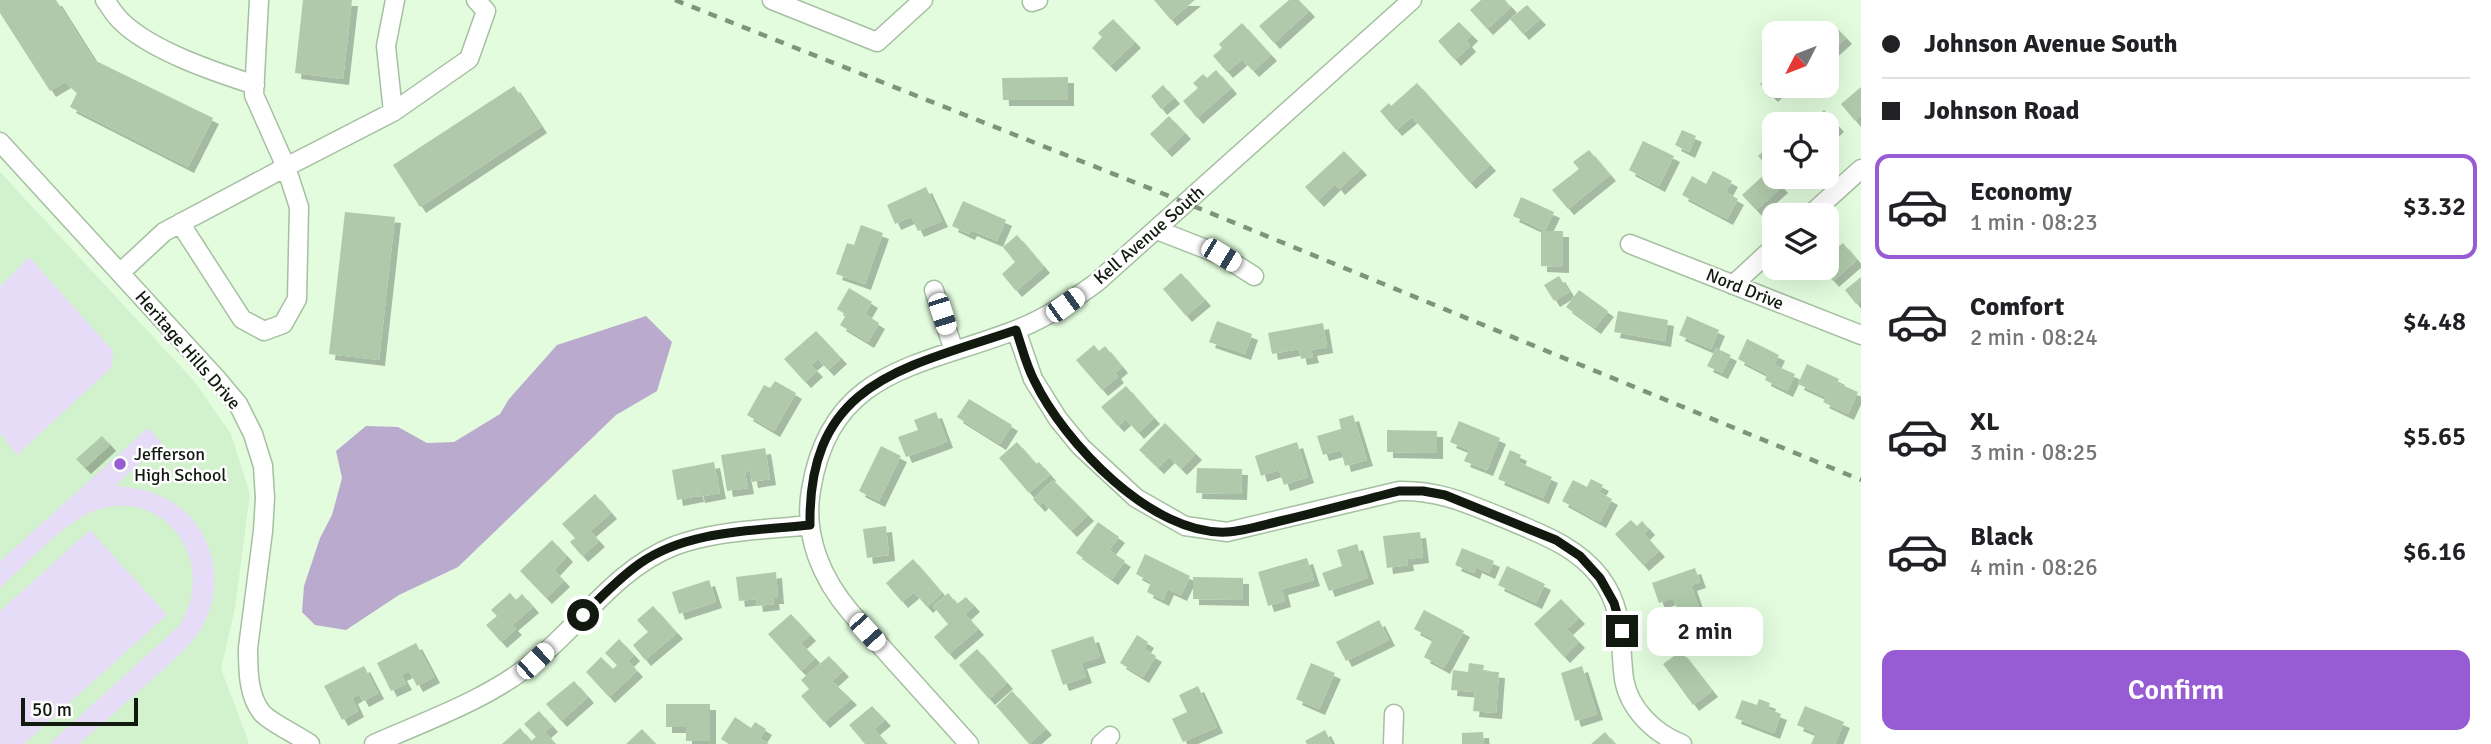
<!DOCTYPE html>
<html lang="en">
<head>
<meta charset="utf-8">
<style>
	body { margin:0; font-family:Signika,sans-serif; background:#f6f6f6; color:#202124; height:100vh; display:flex; flex-direction:column; font-size:26px; white-space:nowrap }
	* { box-sizing:border-box; margin:0 }
	p { font-size:23px; color:#757577 }
	.icon { flex:none; width:38px; height:38px; fill:none; stroke:currentColor; stroke-width:2; stroke-linecap:round; stroke-linejoin:round }
	.map { position:relative; flex:1; overflow:hidden }
	.sheet { display:flex; flex-direction:column; background:#fff; width:630px }
	.sheet>* { flex:none }
	.hud { display:grid; align-content:center; height:154px; padding:0 21px; background:#fff }
	.needle { width:46px; rotate:228deg }
	.buttons { position:absolute; left:1762px; top:21px; display:grid; gap:14px }
	.buttons a { display:grid; place-items:center; width:77px; height:77px; border-radius:14px; background:#fff; box-shadow:0 7px 28px #0002; font-size:35px }
	.scale { position:absolute; left:21px; bottom:18px; width:117px; box-sizing:border-box; padding-left:7px; border:4px solid #121a10; border-top:0; font-size:19px; line-height:24px; white-space:nowrap; color:#121a10; -webkit-text-stroke:5px #fff; paint-order:stroke }
	.end { position:absolute; width:32px; height:32px; margin:-16px; border:9px solid #121a10; background:#fff; box-shadow:0 0 0 4px #fff }
	.from { border-radius:50% }
	.bubble { position:absolute; height:49px; border-radius:14px; background:#fff; box-shadow:0 7px 28px #0002; font-size:23px; font-weight:600; line-height:49px; text-align:center }
	.car { position:absolute; width:21px; height:42px; margin:-21px -10px; border-radius:9px; box-shadow:0 0 5px 2px #0007; background:linear-gradient(#fff 24%,#345 0 40%,#fff 0 76%,#345 0 86%,#fff 0) }
	.hud b { display:flex; align-items:center; gap:24px; height:66px; font-size:26px }
	.hud b+b { border-top:2px solid #e0e0e0 }
	.hud i { width:18px; height:18px; background:#202124 }
	ul { padding:0; list-style:none }
	li { display:flex; align-items:center; gap:21px; height:105px; margin:0 14px 10px; padding:0 7px; border:4px solid transparent; border-radius:14px }
	li div { flex:1 }
	li b { display:block; font-size:26px }
	li em { font-style:normal; font-weight:600 }
	li.current { border-color:#975bd3 }
	li>.icon { width:63px; height:63px; stroke-width:1.5 }
	.primary-button { display:flex; gap:14px; margin-top:auto; padding:14px 21px }
	.primary-button a { flex:1; height:80px; border-radius:14px; background:#975bd3; color:#fff; font-size:28px; font-weight:600; line-height:80px; text-align:center }
	main { display:flex; flex:1; min-height:0 }
	.map>svg:first-child { display:block }
	.built { fill:#d2f1cd }
	.green { fill:#e7dcf7 }
	.water { fill:#baabce }
	.building { fill:#afc9aa; filter:url(#shadow) }
	.lines { fill:none; stroke-linecap:round; stroke-linejoin:round }
	.minor-casing { stroke:#a6bfa2; stroke-width:21 }
	.minor { stroke:#fff; stroke-width:18 }
	.rail { stroke:#80917c; stroke-width:4.5; stroke-dasharray:9 9; stroke-linecap:butt }
	.route { stroke:#121a10; stroke-width:9 }
	.poi-dot { fill:#975bd3; stroke:#fff; stroke-width:2.5 }
	.labels { text-anchor:middle; dominant-baseline:central; stroke-width:5; stroke-linejoin:round; paint-order:stroke }
	.street-label { font-size:18px; fill:#121a10; stroke:#fff }
	.poi-label { font-size:18px; fill:#121a10; stroke:#fff; text-anchor:start }
</style>
</head>
<body>
<main>
<div class="map">
<svg width="1861" height="744" viewBox="0 0 1861 744">
	<defs>
		<filter id="shadow"><feDropShadow dx="6" dy="6" stdDeviation="0" flood-color="#0004"/></filter>
	</defs>
	<rect width="100%" height="100%" fill="#e3fcde"/>
	<!-- built -->
	<path class="built" d="M0 172 194 381 231 434 250 494 235 608 221 669 248 740V744H0Z"/>
	<!-- green -->
	<path class="green" d="M29 257 113 351 112 367 17 455 0 433V287Z
		M148 428 162 443 115 486C149 488 181 499 200 530 221 564 219 609 193 640 180 656 162 670 147 684 124 704 102 724 79 744H49L178 627C218 569 172 489 100 509 68 517 26 565 0 588V561Z
		M90 530 167 615 24 744H0V611Z"/>
	<!-- water -->
	<path class="water" d="M646 316 672 342 657 391 616 415 458 567 399 595 346 630 315 625 302 612 304 586 320 538 332 515 342 478 336 451 366 426 398 427 427 443 454 442 500 414 509 399 557 345Z"/>
	<!-- building -->
	<path class="building" d="M0 0H56L94 60 213 118 188 167 70 107 77 93 65 82 50 91 0 13Z
		M303 0H352L343 79 295 73Z
		M1154 0H1195L1171 20Z
		M1289 0H1299L1309 11 1274 43 1259 26Z
		M1481 0H1505L1511 7 1487 29 1470 10Z
		M1527 5 1540 19 1523 34 1510 19Z
		M1113 19 1135 42 1110 66 1092 48 1102 37 1098 33Z
		M1459 22 1472 35 1466 41 1470 46 1455 60 1438 41Z
		M1242 23 1271 55 1253 71 1242 59 1227 72 1213 56 1222 48 1219 44Z
		M1833 24 1846 38 1827 55V33H1823Z
		M1216 70 1231 88 1197 118 1183 101 1198 88 1193 83 1203 74 1207 78Z
		M1774 71V86H1782L1772 96 1760 84Z
		M1068 77V100H1003L1002 78Z
		M1417 83 1490 165 1470 183 1412 117 1396 130 1380 111 1389 103 1391 106Z
		M1163 85 1174 98 1161 109 1151 96Z
		M514 86 541 127 420 207 393 165Z
		M1861 87V115L1855 121 1841 104Z
		M1824 110 1838 126 1827 136V124H1809Z
		M1169 116 1185 133 1166 151 1150 134Z
		M1682 130 1696 136 1689 152 1675 145Z
		M1643 141 1674 156 1659 186 1629 170Z
		M1773 142 1774 165 1770 169 1758 156Z
		M1589 150 1610 175 1568 209 1552 190 1579 169 1573 162Z
		M1344 151 1361 169 1339 189 1335 184 1318 201 1305 187Z
		M1713 171 1732 181 1726 192 1738 199 1727 219 1682 195 1692 176 1706 184Z
		M1768 171 1782 187 1756 210 1742 195Z
		M926 187 942 221 918 231 911 217 895 224 887 205Z
		M1521 197 1554 212 1545 231 1513 216Z
		M963 201 1006 220 997 241 971 230 969 234 952 226Z
		M345 212 395 217 379 360 329 354Z
		M861 225 883 233 865 284 836 274 847 243 854 245Z
		M1541 231H1563V267L1541 266Z
		M1017 235 1044 267 1016 291 1002 274 1015 262 1003 247Z
		M1843 243 1857 260 1833 281 1822 268H1827V256Z
		M1181 273 1205 300 1186 316 1163 289Z
		M1559 276 1569 292 1554 301 1544 285Z
		M1861 277V300L1856 304 1845 290Z
		M849 288 872 302 865 314 879 323 868 342 840 325 846 315 837 309Z
		M1579 290 1608 311 1595 328 1566 307Z
		M1618 311 1668 320 1665 341 1614 332Z
		M1687 316 1719 330 1711 349 1679 335Z
		M1217 321 1252 334 1245 354 1209 342Z
		M1323 323 1327 347 1311 350 1313 357 1301 359 1299 349 1272 354 1268 333Z
		M816 331 841 358 828 370 818 359 811 365 817 371 805 382 784 359Z
		M1747 339 1779 355 1774 365 1795 374 1787 391 1765 380 1767 374 1738 359Z
		M1094 345 1099 351 1105 346 1122 367 1115 373 1118 377 1102 390 1076 360Z
		M1716 348 1731 355 1722 373 1707 366Z
		M1807 364 1839 379 1837 383 1858 392 1848 414 1823 402 1826 397 1798 384Z
		M775 381 796 393 774 431 747 415 764 385 770 388Z
		M1126 386 1154 418 1138 433 1126 419 1118 426 1101 407Z
		M969 399 1012 425 1000 444 957 417Z
		M936 412 947 442 906 457 898 437 918 430 914 420Z
		M1353 415 1367 460 1345 466 1341 450 1323 455 1317 436 1341 429 1339 419Z
		M1459 421 1500 438 1487 470 1464 461 1469 450 1450 442Z
		M1165 423 1196 454 1181 469 1169 457 1158 468 1139 450Z
		M1387 430 1437 431V453L1387 452Z
		M102 436 110 445 85 468 76 459Z
		M1017 442 1036 464 1039 462 1050 475 1029 493 999 458Z
		M1297 442 1308 477 1284 485 1279 470 1261 476 1255 456Z
		M881 446 901 456 879 501 859 491Z
		M765 448 770 479 752 482 750 471 745 472 748 488 727 491 721 455Z
		M1510 450 1521 455 1518 462 1552 477 1543 498 1498 479Z
		M714 462 720 493 699 497 695 481 698 496 677 500 672 470Z
		M1197 468 1242 469 1241 494 1196 493Z
		M1591 479 1603 485 1599 492 1612 499 1600 522 1562 501 1573 480 1587 487Z
		M1053 480 1088 515 1071 531 1043 502 1039 506 1033 499Z
		M595 494 611 513 590 531 599 541 582 556 570 542 575 538 562 524Z
		M1631 520 1637 526 1642 521 1649 529 1644 534 1659 551 1643 565 1615 534Z
		M1098 522 1119 537 1109 550 1125 561 1112 579 1076 553Z
		M886 526 889 555 867 558 863 529Z
		M1420 532 1423 557 1407 559 1408 565 1387 568 1383 536Z
		M552 540 567 556 554 570 564 581 546 598 520 571Z
		M1357 544 1368 578 1329 591 1322 573 1342 566 1337 550Z
		M1462 548 1494 561 1489 573 1476 567 1474 573 1455 565Z
		M1145 554 1190 576 1181 595 1168 589 1163 600 1147 592 1151 582 1136 574Z
		M1307 558 1314 580 1282 589 1285 601 1268 606 1258 572Z
		M913 559 942 593 927 607 914 592 902 602 886 583Z
		M1507 566 1545 584 1536 603 1498 585Z
		M1695 568 1700 582 1691 585 1700 611 1680 617 1673 598 1659 603 1652 583Z
		M776 572 778 598H773L774 604 757 606 756 599 739 601 736 577Z
		M1193 577 1243 578V600L1193 599Z
		M709 580 716 602 679 614 672 592Z
		M510 593 516 600 522 594 533 607 512 625 516 629 501 642 486 625 497 616 491 610Z
		M948 593 957 604 966 597 974 606 965 614 978 629 949 654 934 637 948 624 933 606Z
		M1561 599 1579 618 1567 629 1579 642 1564 657 1534 624Z
		M653 606 677 633 645 660 633 645 648 632 637 620Z
		M1424 610 1464 631 1444 668 1424 657 1433 639 1414 629Z
		M791 614 810 635 801 643 815 658 801 671 768 634Z
		M1379 620 1389 640 1346 661 1336 642Z
		M1137 635 1148 642 1144 649 1156 656 1143 677 1120 663Z
		M1093 636 1100 657 1081 663 1086 677 1063 685 1051 650Z
		M619 639 634 655 628 661 637 671 609 697 586 672 601 657 613 669 617 665 605 653Z
		M416 643 434 677 417 686 409 671 401 675 406 684 391 691 377 663Z
		M977 649 1007 683 989 699 959 665Z
		M1681 651 1712 691 1693 705 1663 664Z
		M829 656 843 671 832 681 851 699 824 722 801 696 809 689 801 680Z
		M1311 663 1335 673 1319 709 1296 699Z
		M1469 663 1484 665 1483 671 1499 672 1496 713 1473 711 1475 692 1451 690 1453 670 1468 672Z
		M364 666 378 693 363 701 359 694 352 698 358 711 342 720 324 686Z
		M1582 666 1597 714 1575 721 1561 673Z
		M574 681 588 697 561 721 546 704Z
		M1198 686 1217 727 1183 742 1172 719 1187 712 1179 695Z
		M1012 691 1046 729 1029 744 996 706Z
		M1759 699 1770 703 1768 709 1781 714 1774 733 1735 718 1742 700 1757 705Z
		M666 704H710V741H686V727H666Z
		M872 706 885 720 874 729 886 743 885 744H865L849 725Z
		M1805 706 1844 722 1835 744H1811L1816 733 1797 725Z
		M539 711 552 726 545 732 555 744H502L520 728 531 741 536 737 524 724Z
		M735 717 751 728 755 722 766 729 760 739 769 744H729L721 739Z
		M642 729 656 744H626Z
		M1325 730 1332 744H1307L1305 741Z
		M1483 732 1484 744H1462V733Z
		M1605 732 1615 744H1591Z"/>
	<g class="lines">
		<!-- minor casing -->
		<g class="minor-casing">
			<path id="minor" d="M105 0C110 7 115 16 122 22 152 51 215 72 255 85
				M772 0 877 42 923 0
				M1032 2 1038 0
				M393 112 386 46 395 0
				M0 142 217 379 238 404 253 434 263 466 265 498 263 531 248 648C248 669 248 696 262 713 271 723 298 735 310 744
				M1810 215 1861 169
				M180 223 242 319 264 331 283 324 297 299 299 207 286 167 393 112 469 59 486 11 476 0
				M1157 230 1221 255 1254 276
				M1630 244 1861 335
				M120 273 164 232 286 167 254 95 259 0
				M1733 285 1774 247
				M934 290 954 351
				M1016 330 1033 379 1058 419 1081 447 1136 498 1185 526 1227 532 1399 491C1440 490 1468 504 1506 519 1541 534 1576 546 1600 577 1625 610 1619 641 1624 679 1629 709 1655 734 1682 744
				M374 744C428 720 489 699 535 661 582 623 616 569 674 546 716 530 765 530 810 525
				M969 744 851 613C822 579 803 536 811 490 831 367 922 367 1018 329 1046 318 1071 301 1096 283L1412 0
				M1101 744 1110 736
				M1393 744 1394 714"/>
		</g>
		<!-- minor -->
		<use href="#minor" class="minor"/>
		<!-- rail -->
		<path class="rail" d="M675 0 1169 196 1861 480"/>
	</g>
	<g class="lines">
		<!-- route -->
		<path class="route" d="M583 615C601 597 618 579 639 564 687 530 754 531 810 525 808 381 904 368 1016 330 1022 347 1026 365 1034 380 1064 443 1153 536 1227 532 1245 531 1263 525 1280 521 1319 512 1359 501 1399 491H1423L1445 495 1556 540 1580 556 1600 578 1614 603 1622 631"/>
	</g>
	<!-- markers -->
	<circle class="poi-dot" cx="120" cy="464" r="7"/>
	<g class="labels">
		<!-- street labels -->
		<g class="street-label">
			<text transform="translate(1149 235) rotate(-41)">Kell Avenue South</text>
			<text transform="translate(1745 289) rotate(22)">Nord Drive</text>
			<text transform="translate(188 350) rotate(49)">Heritage Hills Drive</text>
		</g>
		<!-- poi labels -->
		<g class="poi-label">
			<text x="134" y="454">Jefferson<tspan x="134" dy="21">High School</tspan></text>
		</g>
	</g>
</svg>
<div class="buttons">
<a><svg class="needle" viewBox="-14 -14 28 28"><path d="M0-13l5 13h-10z" fill="#e53935"/><path d="M0 13l5-13h-10z" fill="#757577"/></svg></a>
<a><svg class="icon" aria-label="locate" viewBox="0 0 24 24"><circle cx="12" cy="12" r="6"/><path d="M12 2v4M12 18v4M2 12h4M18 12h4"/></svg></a>
<a><svg class="icon" aria-label="layers" viewBox="0 0 24 24"><path d="M12 4l9 5-9 5-9-5zM3 14l9 5 9-5"/></svg></a>
</div>
<div class="scale">50 m</div>
<i class="end from" style="left:583px;top:615px"></i>
<i class="end" style="left:1622px;top:631px"></i>
<div class="bubble" style="left:1647px;top:607px;width:116px">2 min</div>
<i class="car" style="left:1221px;top:255px;rotate:121deg"></i>
<i class="car" style="left:1065px;top:305px;rotate:54deg"></i>
<i class="car" style="left:942px;top:314px;rotate:162deg"></i>
<i class="car" style="left:867px;top:632px;rotate:138deg"></i>
<i class="car" style="left:535px;top:661px;rotate:47deg"></i>
</div>
<section class="sheet">
<div class="hud">
<b><i class="from"></i>Johnson Avenue South</b>
<b><i></i>Johnson Road</b>
</div>
<ul>
<li class="current"><svg class="icon" aria-label="car" viewBox="0 0 24 24"><path d="M5 17H2v-5l4-1 3-4h7l3 4 3 1v5h-3M9 17h6M6 11h13"/><circle cx="7" cy="17" r="2"/><circle cx="17" cy="17" r="2"/></svg><div><b>Economy</b><p>1 min · 08:23</p></div><em>$3.32</em></li>
<li><svg class="icon" aria-label="car" viewBox="0 0 24 24"><path d="M5 17H2v-5l4-1 3-4h7l3 4 3 1v5h-3M9 17h6M6 11h13"/><circle cx="7" cy="17" r="2"/><circle cx="17" cy="17" r="2"/></svg><div><b>Comfort</b><p>2 min · 08:24</p></div><em>$4.48</em></li>
<li><svg class="icon" aria-label="car" viewBox="0 0 24 24"><path d="M5 17H2v-5l4-1 3-4h7l3 4 3 1v5h-3M9 17h6M6 11h13"/><circle cx="7" cy="17" r="2"/><circle cx="17" cy="17" r="2"/></svg><div><b>XL</b><p>3 min · 08:25</p></div><em>$5.65</em></li>
<li><svg class="icon" aria-label="car" viewBox="0 0 24 24"><path d="M5 17H2v-5l4-1 3-4h7l3 4 3 1v5h-3M9 17h6M6 11h13"/><circle cx="7" cy="17" r="2"/><circle cx="17" cy="17" r="2"/></svg><div><b>Black</b><p>4 min · 08:26</p></div><em>$6.16</em></li>
</ul>
<div class="primary-button"><a>Confirm</a></div>
</section>
</main>
</body>
</html>
